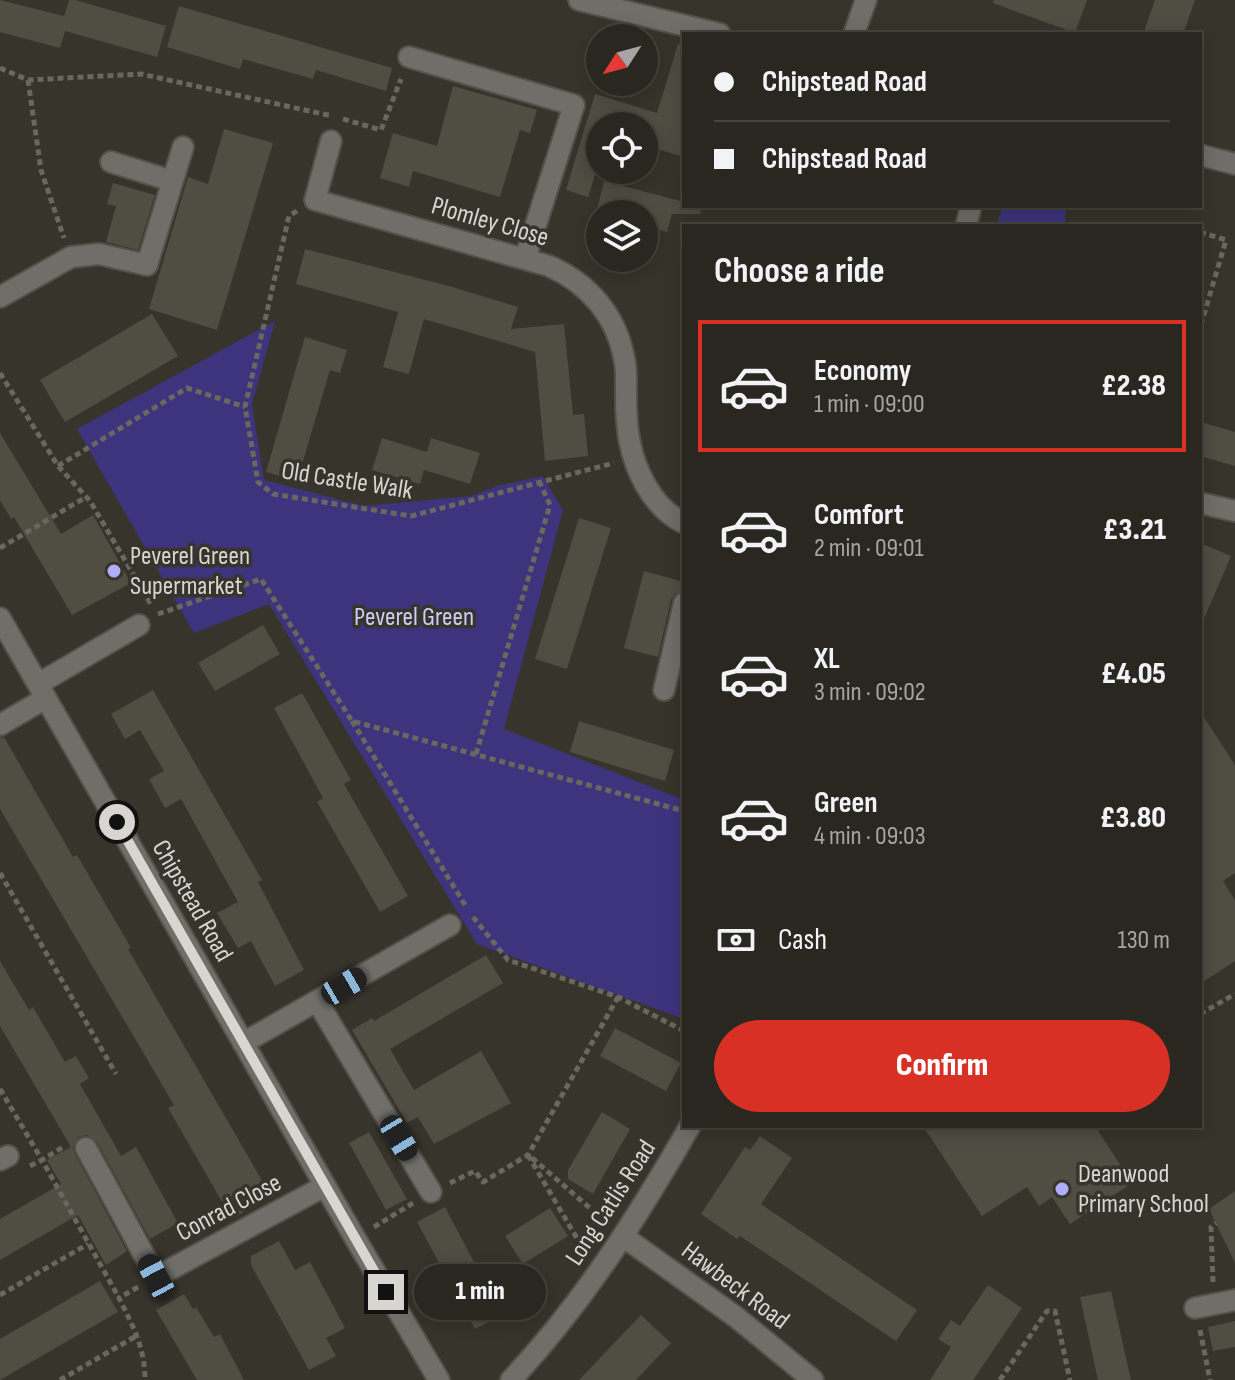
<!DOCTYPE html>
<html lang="en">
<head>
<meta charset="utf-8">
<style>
	body { margin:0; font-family:"Sofia Sans Condensed",sans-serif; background:#35332d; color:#f1f3f6; height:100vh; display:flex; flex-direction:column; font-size:30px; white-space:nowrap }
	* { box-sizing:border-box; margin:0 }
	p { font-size:26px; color:#a5a5a5 }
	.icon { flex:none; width:44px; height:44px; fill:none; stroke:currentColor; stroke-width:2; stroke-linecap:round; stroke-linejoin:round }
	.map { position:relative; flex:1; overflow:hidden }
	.sheet { position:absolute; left:682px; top:224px; width:520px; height:904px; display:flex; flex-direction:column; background:#292720; border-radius:0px; box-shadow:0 4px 20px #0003,0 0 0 2px #45443e }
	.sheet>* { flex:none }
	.hud { position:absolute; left:682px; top:32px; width:520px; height:176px; border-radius:0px; box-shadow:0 4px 20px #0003,0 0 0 2px #45443e; display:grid; align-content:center; height:176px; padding:0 32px; background:#292720 }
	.needle { width:52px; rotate:234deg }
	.fabs { position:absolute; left:586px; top:24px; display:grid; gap:16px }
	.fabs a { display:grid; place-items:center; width:72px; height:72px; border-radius:50%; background:#292720; box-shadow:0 4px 20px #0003,0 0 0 2px #45443e; font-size:40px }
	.end { position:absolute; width:36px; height:36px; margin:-18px; border:10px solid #d8d6d0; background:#111; box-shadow:0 0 0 4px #111 }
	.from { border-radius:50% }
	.bubble { position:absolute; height:56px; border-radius:28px; background:#292720; box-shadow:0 4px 20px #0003,0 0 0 2px #45443e; font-size:26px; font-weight:800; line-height:56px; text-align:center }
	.car { position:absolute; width:24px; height:48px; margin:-24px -12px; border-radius:10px; box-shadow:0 0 6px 2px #0007; background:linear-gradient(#222 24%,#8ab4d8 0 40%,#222 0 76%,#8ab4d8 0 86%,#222 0) }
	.hud b { display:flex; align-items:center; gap:28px; height:76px; font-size:30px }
	.hud b+b { border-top:2px solid #45443e }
	.hud i { width:20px; height:20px; background:#f1f3f6 }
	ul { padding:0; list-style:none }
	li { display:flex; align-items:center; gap:24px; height:132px; margin:0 16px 12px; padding:0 16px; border:4px solid transparent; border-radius:0px }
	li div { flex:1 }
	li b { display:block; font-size:30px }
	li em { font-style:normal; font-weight:800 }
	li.current { border-color:#d93025 }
	li>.icon { width:72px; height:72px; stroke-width:1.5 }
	h2 { padding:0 32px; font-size:36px; line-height:96px }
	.pay { display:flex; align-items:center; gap:20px; height:88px; padding:0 32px; font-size:30px }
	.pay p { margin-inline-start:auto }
	.button { display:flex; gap:16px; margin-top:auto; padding:16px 32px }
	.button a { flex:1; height:92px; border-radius:48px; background:#d93025; color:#fff; font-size:32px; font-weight:800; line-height:92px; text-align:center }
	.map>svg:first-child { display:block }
	.green { fill:#3e347e }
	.building { fill:#504d43 }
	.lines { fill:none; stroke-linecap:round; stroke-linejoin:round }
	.minor-casing { stroke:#545149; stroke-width:24 }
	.path { stroke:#6a675f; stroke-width:5; stroke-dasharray:6 4; stroke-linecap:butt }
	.minor { stroke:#6f6e69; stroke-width:20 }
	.route { stroke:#d8d6d0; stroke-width:10 }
	.poi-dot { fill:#b0aefa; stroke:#37342b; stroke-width:3 }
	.labels { text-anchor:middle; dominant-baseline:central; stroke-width:7; stroke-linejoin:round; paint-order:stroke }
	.street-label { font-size:26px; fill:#d8d6d0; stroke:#37342b }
	.poi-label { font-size:26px; fill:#d8d6d0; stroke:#37342b; text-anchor:start }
	.park-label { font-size:26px; fill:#cdcdf9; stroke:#37342b }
</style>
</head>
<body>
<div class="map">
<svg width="1235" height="1380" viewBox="0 0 1235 1380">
	<rect width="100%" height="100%" fill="#37342b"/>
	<!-- green -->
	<path class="green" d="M1003 206H1066L1065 226H1010L997 223Z
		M275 321 252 404 264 480 364 506 471 496 497 486 543 476 563 510 504 729 684 800V1019L477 944 269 604 194 633 77 429Z"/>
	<!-- building -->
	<path class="building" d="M0 0 64 16 69 0H75L166 26 157 57 65 31 60 48 0 32Z
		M994 0H1087L1075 33 993 3Z
		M1155 0H1195L1183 34H1143Z
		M179 6 392 68 386 91 316 70 313 79 243 59 240 69 167 47Z
		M678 44 684 45V157L648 146 654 126H600V159L588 197 566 190 595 94 657 113Z
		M453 86 537 110 530 133 520 130 500 197 413 171 409 187 380 178 393 133 437 146Z
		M224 129 273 143 217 330 149 309 188 177 208 184Z
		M604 181 684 202V206H701L700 214H672L667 232 644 226V214H596Z
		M113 183 155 195 138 250 106 242 116 206 107 204Z
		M305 249 449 286 518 307 511 329 564 324 573 415 584 414 588 456 545 461 535 352 424 319 409 374 383 367 398 312 296 284Z
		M152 314 178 356 65 422 40 380Z
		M305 337 347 350 340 373 330 370 297 481 266 472Z
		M1200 422 1235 432V466L1200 456Z
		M0 433 61 534 93 515 131 583 72 615 14 517 11 519 0 500Z
		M382 438 427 452 431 438 480 453 470 484 424 470 420 484 372 470Z
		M579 518 611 528 567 669 535 659Z
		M1200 543 1231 556 1200 628Z
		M644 571 684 582V590L675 594 671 600 658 657 624 648Z
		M263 625 280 654 215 691 198 663Z
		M153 690 262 880 258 882 304 970 275 986 251 941 238 948 217 913 238 902 181 799 165 808 149 779 164 771 140 730 125 739 111 714Z
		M302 693 351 780 344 784 408 896 380 912 317 802 323 798 274 708Z
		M1200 711 1235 765V873L1223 881 1235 900V961L1200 984Z
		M579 721 674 750 665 781 570 752Z
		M4 737 73 857 77 855 131 948 128 949 271 1196 232 1219 168 1108 174 1105 0 809V738Z
		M486 955 503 983 390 1049 414 1090 481 1051 511 1103 434 1144 418 1117 407 1123 352 1030 372 1018 374 1021Z
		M0 961 29 1010 33 1007 65 1062 76 1056 89 1078 80 1084 121 1156 136 1147 178 1223 150 1239 97 1142 87 1135 79 1137 73 1147 75 1154 127 1251 106 1265 78 1215 0 1260V1219L61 1184 47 1160 71 1147 0 1026Z
		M615 1028 681 1063 666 1091 600 1056Z
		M602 1112 630 1129 593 1194 568 1179V1170Z
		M923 1126H1095L1132 1183 1070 1224 1052 1197 1039 1206 1027 1187 982 1216Z
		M369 1132 407 1199 386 1210 349 1143Z
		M760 1136 792 1158 761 1204 917 1310 896 1341 740 1236 737 1239 701 1214 745 1147 750 1150Z
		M1235 1191V1263L1209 1209Z
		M445 1207 502 1315 475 1329 417 1222Z
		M550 1208 568 1236 523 1264 505 1236Z
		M279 1241 295 1270 310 1262 345 1328 326 1338 336 1356 309 1370 251 1265V1256Z
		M100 1281 118 1312 0 1380V1339Z
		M988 1285 1022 1308 973 1380H930L951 1347 938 1339 951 1320 960 1326Z
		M1111 1291 1131 1380H1098L1080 1297Z
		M184 1294 193 1309 196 1307 214 1337 220 1334 244 1380H197L156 1310Z
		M641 1315 671 1343 636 1380H579Z
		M1235 1321V1347L1213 1351 1208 1327Z"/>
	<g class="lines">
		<!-- minor casing -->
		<g class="minor-casing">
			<path id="minor" d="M579 0 720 34
				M854 34 866 0
				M409 57 574 105 525 259
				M331 141 315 200 549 266C588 283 616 315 624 358 627 369 626 383 626 395 626 428 629 455 645 484 654 500 667 515 684 523
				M1200 155 1235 164
				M111 162 172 181
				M966 226 971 206
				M0 297 71 257 99 254 147 265 183 147
				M1200 503 1235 511
				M0 618 355 1238 439 1380
				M38 684 139 625
				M664 690 684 603
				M0 725 46 698
				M317 1001 431 1192
				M243 1043 450 925
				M86 1148 156 1277 325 1186
				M0 1160 8 1156
				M624 1237 736 1317 813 1380
				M1195 1308 1235 1300
				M511 1380C584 1302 637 1218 690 1126"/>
		</g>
		<!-- path -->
		<path class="path" d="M0 68 28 80 141 74 332 116
			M28 80 41 170 64 238
			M343 119 381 130 401 79
			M297 211 289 216 245 407 258 482 273 494 411 516 614 463
			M1200 232 1226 240 1200 328
			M0 373 58 466 90 501 152 606
			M58 466 187 388 245 407
			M0 548 86 497
			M158 614 261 579 352 721 684 811
			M352 721 465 905
			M476 754 550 505 540 483
			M0 873 116 1074
			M473 917 508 960 618 997 684 1031
			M1200 1014 1235 994
			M0 1089 42 1160 63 1147
			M528 1155 585 1252
			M532 1158 606 1222
			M30 1166 42 1160 119 1298
			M450 1183 475 1171 483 1182 528 1155 618 997
			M374 1227 413 1203
			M1213 1282 1211 1227 1216 1223
			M138 1287 119 1298C133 1326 145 1348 145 1380
			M0 1295 88 1244
			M1200 1330 1210 1380
			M60 1380 138 1335
			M1000 1380 1047 1311H1055L1070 1380"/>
		<!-- minor -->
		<use href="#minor" class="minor"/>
	</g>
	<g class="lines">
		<!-- route -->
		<path class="route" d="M117 822 386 1292"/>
	</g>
	<!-- markers -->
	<g class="poi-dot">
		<circle cx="114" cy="571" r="8"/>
		<circle cx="1062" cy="1189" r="8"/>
	</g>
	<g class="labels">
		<!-- street labels -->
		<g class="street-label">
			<text transform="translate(490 222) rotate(16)">Plomley Close</text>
			<text transform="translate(347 481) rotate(9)">Old Castle Walk</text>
			<text transform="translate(192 901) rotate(60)">Chipstead Road</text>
			<text transform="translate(611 1203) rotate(-57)">Long Catlis Road</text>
			<text transform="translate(229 1208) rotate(-28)">Conrad Close</text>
			<text transform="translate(735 1286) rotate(37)">Hawbeck Road</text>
		</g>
		<!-- poi labels -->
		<g class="poi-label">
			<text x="130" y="556">Peverel Green<tspan x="130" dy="30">Supermarket</tspan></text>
			<text x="1078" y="1174">Deanwood<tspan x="1078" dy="30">Primary School</tspan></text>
		</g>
		<!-- park labels -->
		<g class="park-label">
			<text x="414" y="617">Peverel Green</text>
		</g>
	</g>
</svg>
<div class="fabs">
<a><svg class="needle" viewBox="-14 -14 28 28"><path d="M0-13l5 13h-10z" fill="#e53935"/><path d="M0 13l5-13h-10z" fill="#a5a5a5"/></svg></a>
<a><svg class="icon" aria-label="locate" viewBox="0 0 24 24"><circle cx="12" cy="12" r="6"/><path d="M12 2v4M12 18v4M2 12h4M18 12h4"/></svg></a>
<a><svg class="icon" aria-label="layers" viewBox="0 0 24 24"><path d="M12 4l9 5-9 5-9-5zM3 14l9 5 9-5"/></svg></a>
</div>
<i class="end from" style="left:117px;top:822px"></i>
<i class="end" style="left:386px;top:1292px"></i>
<div class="bubble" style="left:414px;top:1264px;width:132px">1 min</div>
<i class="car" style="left:344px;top:986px;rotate:60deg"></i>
<i class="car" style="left:399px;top:1138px;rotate:149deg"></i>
<i class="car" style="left:156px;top:1277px;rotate:332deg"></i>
<div class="hud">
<b><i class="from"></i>Chipstead Road</b>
<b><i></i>Chipstead Road</b>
</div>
<section class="sheet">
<h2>Choose a ride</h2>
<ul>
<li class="current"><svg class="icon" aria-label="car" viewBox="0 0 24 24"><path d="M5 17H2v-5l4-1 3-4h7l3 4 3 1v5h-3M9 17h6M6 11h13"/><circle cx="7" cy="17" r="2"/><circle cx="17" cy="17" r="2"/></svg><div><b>Economy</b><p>1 min · 09:00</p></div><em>£2.38</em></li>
<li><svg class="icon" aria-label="car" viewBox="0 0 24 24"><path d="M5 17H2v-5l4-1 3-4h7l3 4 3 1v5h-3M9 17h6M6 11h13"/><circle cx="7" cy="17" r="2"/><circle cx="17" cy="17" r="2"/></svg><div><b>Comfort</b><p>2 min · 09:01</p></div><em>£3.21</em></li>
<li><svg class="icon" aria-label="car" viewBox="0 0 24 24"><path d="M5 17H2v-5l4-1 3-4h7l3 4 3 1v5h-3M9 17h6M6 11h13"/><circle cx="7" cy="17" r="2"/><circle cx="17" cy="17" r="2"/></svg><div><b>XL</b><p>3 min · 09:02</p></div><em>£4.05</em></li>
<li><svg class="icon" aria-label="car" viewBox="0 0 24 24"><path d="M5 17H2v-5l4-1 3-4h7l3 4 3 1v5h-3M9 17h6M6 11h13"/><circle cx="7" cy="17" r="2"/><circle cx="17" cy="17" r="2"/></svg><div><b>Green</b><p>4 min · 09:03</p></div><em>£3.80</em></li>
</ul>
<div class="pay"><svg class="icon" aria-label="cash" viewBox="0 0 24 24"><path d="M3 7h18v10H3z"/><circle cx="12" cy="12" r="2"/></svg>Cash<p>130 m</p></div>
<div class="button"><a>Confirm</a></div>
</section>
</div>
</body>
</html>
